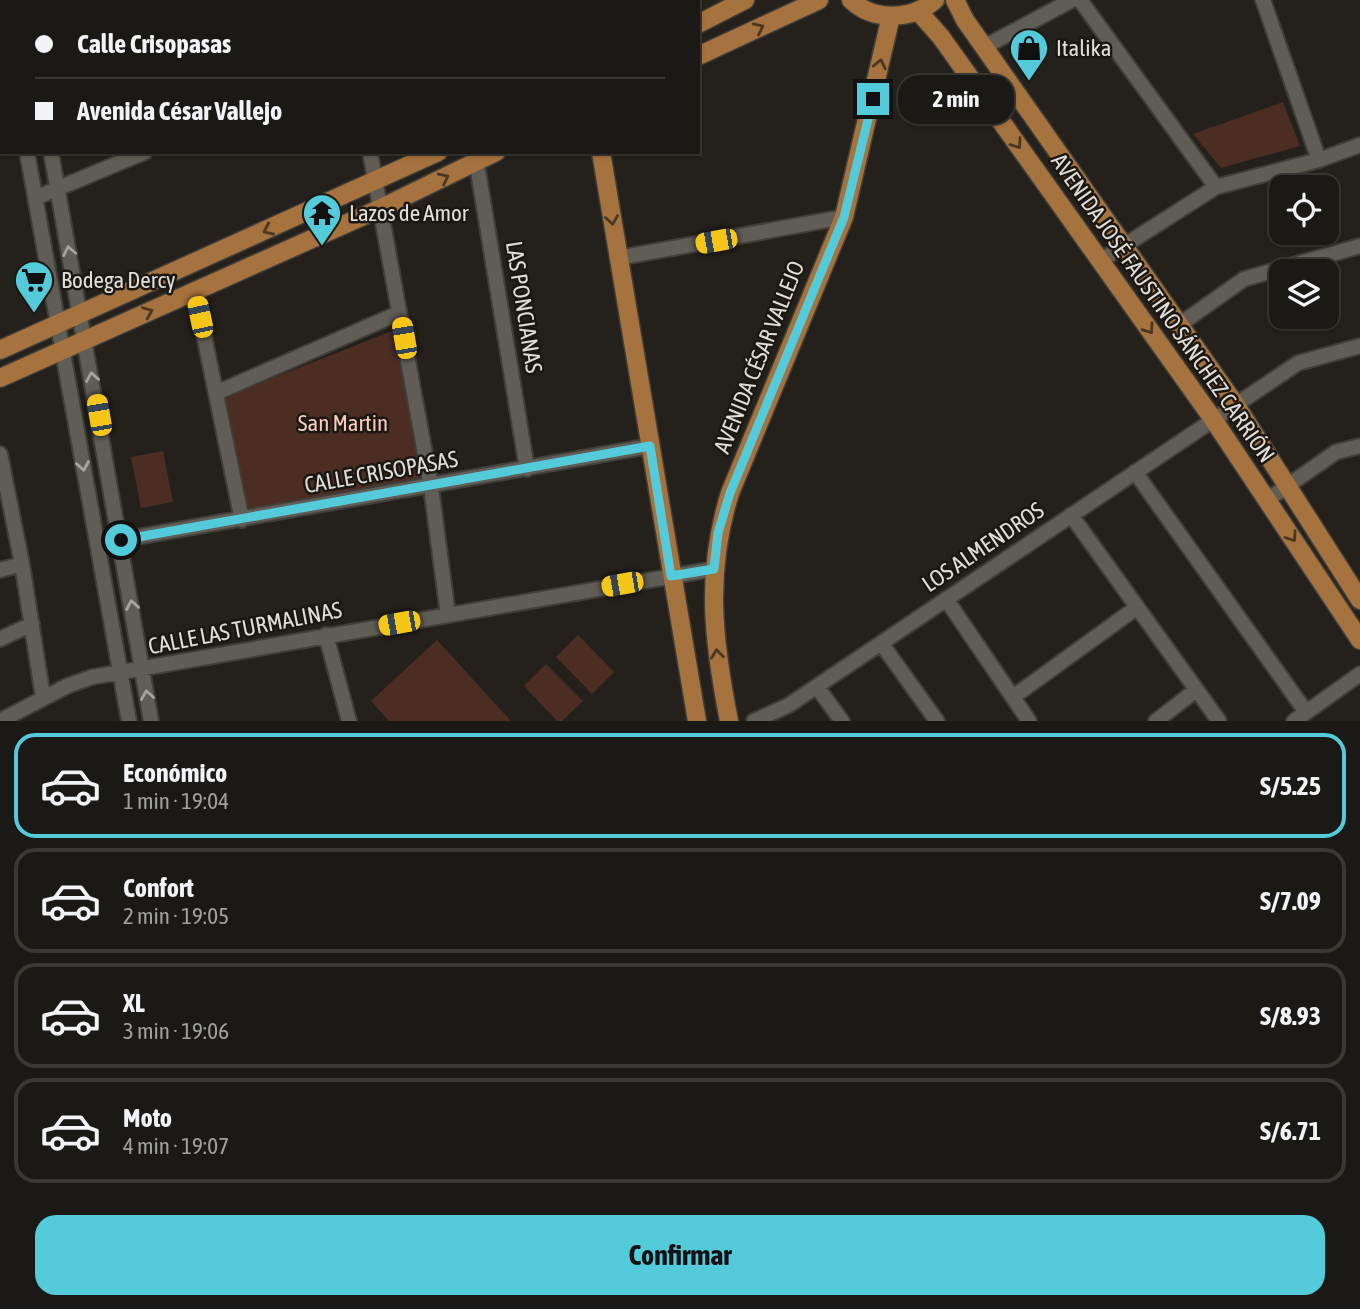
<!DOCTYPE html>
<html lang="es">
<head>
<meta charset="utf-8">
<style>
	body { margin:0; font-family:"Asap Condensed",sans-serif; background:#282622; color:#f1f3f6; height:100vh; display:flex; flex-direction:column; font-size:26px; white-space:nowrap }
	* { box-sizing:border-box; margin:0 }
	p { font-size:23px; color:#a0a0a0 }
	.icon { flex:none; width:38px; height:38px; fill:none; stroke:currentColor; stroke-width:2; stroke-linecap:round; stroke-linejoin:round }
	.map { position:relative; height:721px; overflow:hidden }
	.panel { display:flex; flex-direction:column; background:#1b1915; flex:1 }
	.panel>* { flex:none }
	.top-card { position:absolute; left:0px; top:0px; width:700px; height:154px; box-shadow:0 2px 5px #0004,0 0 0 2px #393834; display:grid; align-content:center; height:154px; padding:0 35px; background:#1b1915 }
	.tools { position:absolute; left:1269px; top:175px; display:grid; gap:14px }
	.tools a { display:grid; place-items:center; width:70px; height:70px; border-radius:14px; background:#1b1915; box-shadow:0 2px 5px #0004,0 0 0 2px #393834; font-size:35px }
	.end { position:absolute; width:32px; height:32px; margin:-16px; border:9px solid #53cbda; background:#111; box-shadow:0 0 0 4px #111 }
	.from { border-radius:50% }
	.bubble { position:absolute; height:49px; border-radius:21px; background:#1b1915; box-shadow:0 2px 5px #0004,0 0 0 2px #393834; font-size:23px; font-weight:700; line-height:49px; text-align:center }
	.car { position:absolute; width:21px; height:42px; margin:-21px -10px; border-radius:9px; box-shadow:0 0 5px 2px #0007; background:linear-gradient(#f5c518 24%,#345 0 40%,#f5c518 0 76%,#345 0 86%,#f5c518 0) }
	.top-card b { display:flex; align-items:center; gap:24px; height:66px; font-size:26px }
	.top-card b+b { border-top:2px solid #393834 }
	.top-card i { width:18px; height:18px; background:#f1f3f6 }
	ul { padding:12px 0 0; list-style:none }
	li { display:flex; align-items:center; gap:21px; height:105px; margin:0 14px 10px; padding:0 21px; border:4px solid #393834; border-radius:21px }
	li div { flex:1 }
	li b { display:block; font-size:26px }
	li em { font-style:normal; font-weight:700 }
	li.selected { border-color:#53cbda }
	li>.icon { width:63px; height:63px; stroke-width:1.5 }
	.button { display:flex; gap:14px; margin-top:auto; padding:14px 35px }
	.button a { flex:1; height:80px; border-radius:21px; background:#53cbda; color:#111; font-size:28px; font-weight:700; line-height:80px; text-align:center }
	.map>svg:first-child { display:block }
	.green { fill:#4b2d24 }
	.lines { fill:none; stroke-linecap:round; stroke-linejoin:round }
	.minor-casing { stroke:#403e39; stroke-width:18 }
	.major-casing { stroke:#403e39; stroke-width:21 }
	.minor { stroke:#605c56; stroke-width:14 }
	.major { stroke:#a6723d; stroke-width:18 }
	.oneway { stroke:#4c3822 }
	.oneway2 { stroke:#a6a49f }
	.route { stroke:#53cbda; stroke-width:9 }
	.labels { text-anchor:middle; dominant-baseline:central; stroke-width:5; stroke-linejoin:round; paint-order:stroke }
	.poi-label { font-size:23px; fill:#e0deda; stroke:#1b1813; text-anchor:start }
	.street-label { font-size:23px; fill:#e0deda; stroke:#1b1813 }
	.park-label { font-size:23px; fill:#facbbe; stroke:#1b1813 }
</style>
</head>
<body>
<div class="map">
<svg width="1360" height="721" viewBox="0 0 1360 721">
	<rect width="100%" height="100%" fill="#24211c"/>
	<!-- green -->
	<path class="green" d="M1283 102 1300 146 1221 168 1193 134Z
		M392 331 398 336 422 472 419 478 248 512 222 398Z
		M163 451 173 502 141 508 131 457Z
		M578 635 614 672 592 694 556 657Z
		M437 640 511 721H389L371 701Z
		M546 664 583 701 562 721H557L524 686Z"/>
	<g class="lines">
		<!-- minor casing -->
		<g class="minor-casing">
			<path id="minor" d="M24 0 25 2
				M150 0V2
				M345 0V2
				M448 0V2
				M1080 0 1216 187
				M1263 0 1319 160
				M0 4 2 14
				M984 47 1072 0
				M27 152 129 721
				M51 152 151 721
				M370 152 431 487 448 615
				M475 152 527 469
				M35 198 145 152
				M618 258 844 217
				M1100 261 1216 187 1319 160 1360 145
				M195 292 242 520
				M1179 325 1244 279 1360 246
				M216 393 399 313
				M0 454 22 564 43 697
				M1135 472 1306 712
				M1267 500 1336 452 1360 446
				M1071 515 1219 721
				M120 540 650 446
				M0 570 22 564
				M946 599 1029 721
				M326 635 349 721
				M0 639 32 624
				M881 643 937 721
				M817 687 842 721
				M1013 697 1136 608
				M0 721 67 686 92 677 714 569
				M754 721 789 705 1298 363 1360 346
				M1156 721 1196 690
				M1294 721 1360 674"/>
		</g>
		<!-- major casing -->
		<g class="major-casing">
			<path id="major" d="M574 0V2
				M851 0C874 22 912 20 935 0
				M955 0 965 20 1235 404 1360 600
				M918 11 941 37 1213 419 1360 640
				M698 24 745 0
				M698 56 819 0
				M601 152 697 721
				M0 350 438 152
				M0 378 379 209 496 152
				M729 721C713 640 705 573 730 493L844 217 891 16"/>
		</g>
		<!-- minor -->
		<use href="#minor" class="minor"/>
		<!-- major -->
		<use href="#major" class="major"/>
	</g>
	<!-- one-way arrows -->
	<defs><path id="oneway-chevron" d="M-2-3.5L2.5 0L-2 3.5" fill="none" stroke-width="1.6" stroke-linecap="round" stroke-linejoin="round" transform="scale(1.75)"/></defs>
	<g class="oneway">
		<use href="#oneway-chevron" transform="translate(759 28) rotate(-25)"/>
		<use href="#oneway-chevron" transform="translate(880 64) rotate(-78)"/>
		<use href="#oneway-chevron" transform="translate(1017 144) rotate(55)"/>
		<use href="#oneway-chevron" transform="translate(444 178) rotate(-26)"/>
		<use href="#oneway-chevron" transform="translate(612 220) rotate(81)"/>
		<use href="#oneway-chevron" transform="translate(268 230) rotate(156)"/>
		<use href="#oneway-chevron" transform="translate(148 312) rotate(-23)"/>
		<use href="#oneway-chevron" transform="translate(1149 329) rotate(55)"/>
		<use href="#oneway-chevron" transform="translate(1292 537) rotate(56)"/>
		<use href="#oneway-chevron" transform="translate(717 654) rotate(-97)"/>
	</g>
	<g class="oneway2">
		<use href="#oneway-chevron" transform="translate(69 251) rotate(-101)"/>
		<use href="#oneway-chevron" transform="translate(92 377) rotate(-100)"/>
		<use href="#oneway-chevron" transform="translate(83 466) rotate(80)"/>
		<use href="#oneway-chevron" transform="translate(132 605) rotate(-100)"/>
		<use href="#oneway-chevron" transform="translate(147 695) rotate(-99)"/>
	</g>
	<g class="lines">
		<!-- route -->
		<path class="route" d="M121 540 650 446 671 576 714 569 718 533 730 493 844 217 873 99"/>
	</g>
	<!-- icons -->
	<defs>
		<g id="shop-pin" transform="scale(2.0125)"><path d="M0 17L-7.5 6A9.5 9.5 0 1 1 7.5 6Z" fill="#53cbda" stroke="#1b1813"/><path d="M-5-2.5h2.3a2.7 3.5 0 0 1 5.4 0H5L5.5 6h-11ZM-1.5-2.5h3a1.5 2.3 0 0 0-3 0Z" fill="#111"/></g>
		<g id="temple-pin" transform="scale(2.0125)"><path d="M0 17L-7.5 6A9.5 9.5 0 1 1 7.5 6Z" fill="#53cbda" stroke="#1b1813"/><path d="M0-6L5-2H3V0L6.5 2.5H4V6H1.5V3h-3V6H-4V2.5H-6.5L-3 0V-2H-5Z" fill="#111"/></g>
		<g id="supermarket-pin" transform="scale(2.0125)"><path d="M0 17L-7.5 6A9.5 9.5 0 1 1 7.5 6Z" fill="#53cbda" stroke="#1b1813"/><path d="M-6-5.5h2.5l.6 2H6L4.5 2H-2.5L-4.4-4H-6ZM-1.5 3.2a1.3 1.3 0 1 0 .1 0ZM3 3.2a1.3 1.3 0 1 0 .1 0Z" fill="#111"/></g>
	</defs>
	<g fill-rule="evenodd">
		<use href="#shop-pin" x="1029" y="48"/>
		<use href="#temple-pin" x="322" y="213"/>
		<use href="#supermarket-pin" x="34" y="280"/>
	</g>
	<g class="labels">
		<!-- poi labels -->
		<g class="poi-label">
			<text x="1056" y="48">Italika</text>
			<text x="349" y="213">Lazos de Amor</text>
			<text x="61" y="280">Bodega Dercy</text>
		</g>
		<!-- street labels -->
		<g class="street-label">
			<text transform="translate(524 307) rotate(81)">LAS PONCIANAS</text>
			<text transform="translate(1163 308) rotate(55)">AVENIDA JOSÉ FAUSTINO SÁNCHEZ CARRIÓN</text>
			<text transform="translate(759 357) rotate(-68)">AVENIDA CÉSAR VALLEJO</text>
			<text transform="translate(381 472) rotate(-10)">CALLE CRISOPASAS</text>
			<text transform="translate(983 547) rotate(-34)">LOS ALMENDROS</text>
			<text transform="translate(245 628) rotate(-11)">CALLE LAS TURMALINAS</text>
		</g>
		<!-- park labels -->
		<g class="park-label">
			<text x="343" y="423">San Martin</text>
		</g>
	</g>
</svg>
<div class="tools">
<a><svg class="icon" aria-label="locate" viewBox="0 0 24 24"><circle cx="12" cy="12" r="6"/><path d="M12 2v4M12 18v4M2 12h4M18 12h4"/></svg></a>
<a><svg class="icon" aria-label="layers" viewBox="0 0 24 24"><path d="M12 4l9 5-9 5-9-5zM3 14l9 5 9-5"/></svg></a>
</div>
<i class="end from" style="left:121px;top:540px"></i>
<i class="end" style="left:873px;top:99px"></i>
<div class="bubble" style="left:898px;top:75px;width:116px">2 min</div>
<i class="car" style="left:716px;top:241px;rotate:260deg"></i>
<i class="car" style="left:200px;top:317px;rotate:348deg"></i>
<i class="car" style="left:404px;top:338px;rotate:350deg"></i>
<i class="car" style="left:99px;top:415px;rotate:350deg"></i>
<i class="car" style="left:622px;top:584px;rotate:260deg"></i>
<i class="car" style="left:399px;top:623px;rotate:260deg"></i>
<div class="top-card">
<b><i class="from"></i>Calle Crisopasas</b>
<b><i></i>Avenida César Vallejo</b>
</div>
</div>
<section class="panel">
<ul>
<li class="selected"><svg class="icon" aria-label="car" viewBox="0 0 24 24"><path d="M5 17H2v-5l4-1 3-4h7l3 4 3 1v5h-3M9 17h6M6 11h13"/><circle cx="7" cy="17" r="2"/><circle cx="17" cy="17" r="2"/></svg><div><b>Económico</b><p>1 min · 19:04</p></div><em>S/5.25</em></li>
<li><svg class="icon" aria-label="car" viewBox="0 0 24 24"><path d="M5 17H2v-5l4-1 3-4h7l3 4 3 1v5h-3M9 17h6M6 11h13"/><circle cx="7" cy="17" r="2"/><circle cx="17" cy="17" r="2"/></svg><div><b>Confort</b><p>2 min · 19:05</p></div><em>S/7.09</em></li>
<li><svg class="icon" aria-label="car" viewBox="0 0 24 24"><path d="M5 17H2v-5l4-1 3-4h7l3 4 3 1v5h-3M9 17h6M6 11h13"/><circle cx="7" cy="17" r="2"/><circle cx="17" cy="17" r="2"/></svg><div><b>XL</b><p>3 min · 19:06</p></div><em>S/8.93</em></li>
<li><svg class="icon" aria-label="car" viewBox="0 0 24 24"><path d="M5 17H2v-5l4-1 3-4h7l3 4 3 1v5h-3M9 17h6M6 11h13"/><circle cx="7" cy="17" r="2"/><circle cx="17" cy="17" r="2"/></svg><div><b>Moto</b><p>4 min · 19:07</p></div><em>S/6.71</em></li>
</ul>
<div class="button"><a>Confirmar</a></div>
</section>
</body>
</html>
